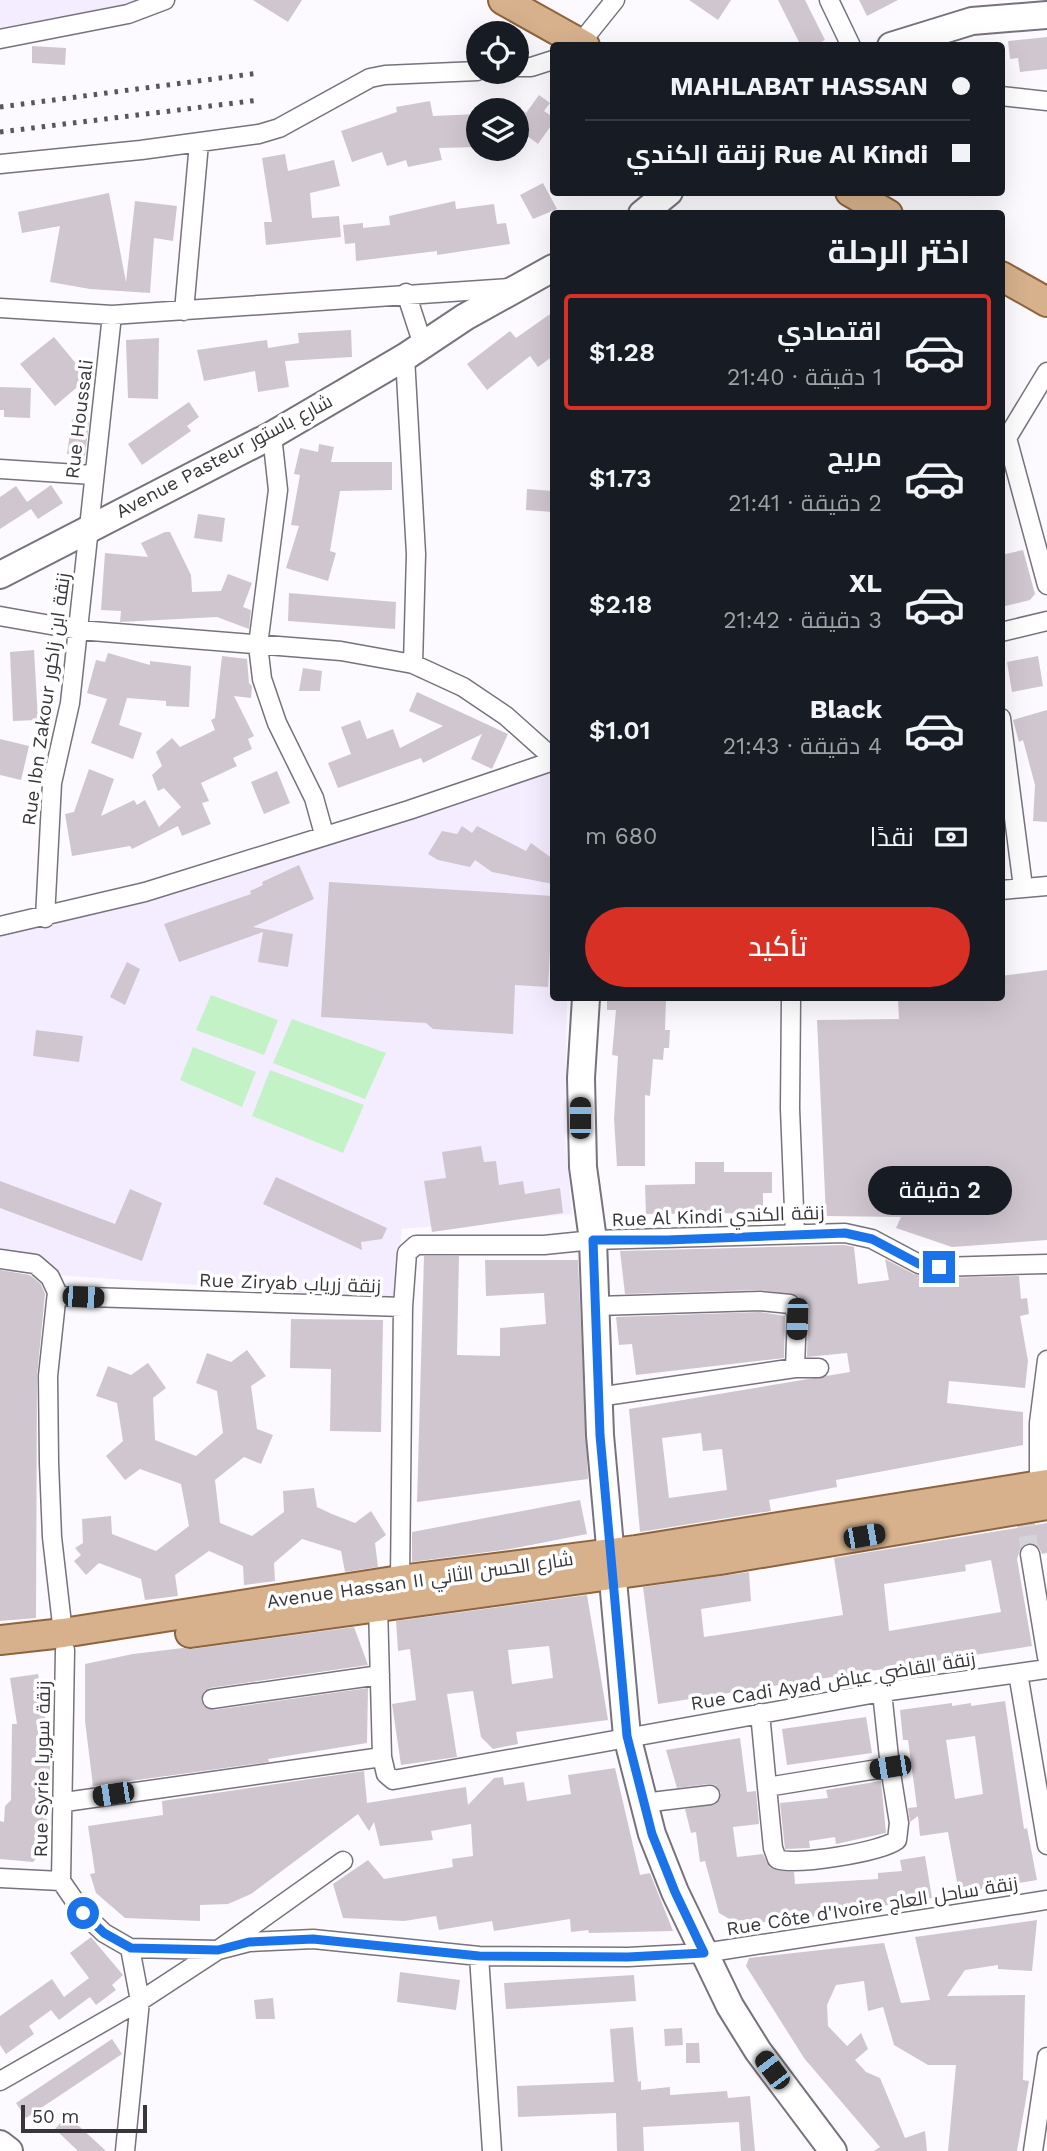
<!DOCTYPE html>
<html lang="ar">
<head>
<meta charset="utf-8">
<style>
	body { margin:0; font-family:"Work Sans",Cairo,sans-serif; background:#242831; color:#f1f3f6; direction:rtl; height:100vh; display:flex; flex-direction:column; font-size:26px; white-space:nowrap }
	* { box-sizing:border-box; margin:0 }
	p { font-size:23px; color:#9ea1a6 }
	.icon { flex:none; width:38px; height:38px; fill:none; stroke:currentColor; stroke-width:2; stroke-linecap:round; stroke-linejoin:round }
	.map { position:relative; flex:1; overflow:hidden; direction:ltr }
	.side { position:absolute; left:550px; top:210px; width:455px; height:791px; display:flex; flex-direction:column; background:#171b24; border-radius:7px; box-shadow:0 7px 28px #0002; direction:rtl }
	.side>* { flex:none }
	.top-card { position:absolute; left:550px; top:42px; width:455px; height:154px; border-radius:7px; box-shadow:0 7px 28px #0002; direction:rtl; display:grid; align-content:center; height:154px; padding:0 35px; background:#171b24 }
	.buttons { position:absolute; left:466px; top:21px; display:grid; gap:14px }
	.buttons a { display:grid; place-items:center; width:63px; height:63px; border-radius:50%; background:#171b24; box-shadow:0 7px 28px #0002; font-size:35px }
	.scale { position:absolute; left:21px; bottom:18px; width:126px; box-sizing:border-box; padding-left:7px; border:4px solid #38363b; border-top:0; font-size:19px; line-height:24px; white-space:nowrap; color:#38363b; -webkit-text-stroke:5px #fff; paint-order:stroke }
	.end { position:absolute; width:32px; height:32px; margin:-16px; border:9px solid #1a73e8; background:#fff; box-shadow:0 0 0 4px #fff }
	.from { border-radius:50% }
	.bubble { position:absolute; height:49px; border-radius:24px; background:#171b24; box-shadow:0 7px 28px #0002; font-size:23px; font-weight:600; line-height:49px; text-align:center; direction:rtl }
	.car { position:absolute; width:21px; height:42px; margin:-21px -10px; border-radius:9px; box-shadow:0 0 5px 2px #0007; background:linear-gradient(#222 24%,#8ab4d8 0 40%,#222 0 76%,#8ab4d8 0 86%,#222 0) }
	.top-card b { display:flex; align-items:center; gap:24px; height:66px; font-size:26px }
	.top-card b+b { border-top:2px solid #363941 }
	.top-card i { width:18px; height:18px; background:#f1f3f6 }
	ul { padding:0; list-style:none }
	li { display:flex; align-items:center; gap:21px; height:116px; margin:0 14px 10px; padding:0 21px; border:4px solid transparent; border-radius:7px }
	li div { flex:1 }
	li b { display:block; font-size:26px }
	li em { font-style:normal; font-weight:600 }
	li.on { border-color:#d93025 }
	li>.icon { width:63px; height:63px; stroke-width:1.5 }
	h2 { padding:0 35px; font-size:32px; line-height:84px }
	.pay { display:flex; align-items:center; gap:18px; height:77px; padding:0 35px; font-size:26px }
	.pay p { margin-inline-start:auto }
	.action { display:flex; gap:14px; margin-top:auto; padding:14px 35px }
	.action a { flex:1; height:80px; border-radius:42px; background:#d93025; color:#fff; font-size:28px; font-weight:600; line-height:80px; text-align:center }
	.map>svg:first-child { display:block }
	.education { fill:#f4edff }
	.green { fill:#c3f2c6 }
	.building { fill:#d0c6cf; fill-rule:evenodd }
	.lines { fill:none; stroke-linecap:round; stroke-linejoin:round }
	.street-tunnel { stroke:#d5d3d7; stroke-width:18; stroke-dasharray:18 9; stroke-linecap:butt }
	.street-casing { stroke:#77727c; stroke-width:21 }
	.secondary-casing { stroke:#77727c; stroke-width:30 }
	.primary-casing { stroke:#8e643e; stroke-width:32 }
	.street { stroke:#fff; stroke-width:18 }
	.secondary { stroke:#fff; stroke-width:26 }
	.primary { stroke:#d7b18c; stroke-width:28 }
	.rail { stroke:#58565b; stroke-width:5; stroke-dasharray:3.5 7; stroke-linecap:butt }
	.route { stroke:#1a73e8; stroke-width:9 }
	.labels { text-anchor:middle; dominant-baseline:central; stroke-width:7; stroke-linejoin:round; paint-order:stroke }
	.street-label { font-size:19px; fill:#38363b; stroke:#fff }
</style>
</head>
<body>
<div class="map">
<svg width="1047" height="2151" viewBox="0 0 1047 2151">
	<rect width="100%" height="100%" fill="#fcfafe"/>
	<!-- education -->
	<path class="education" d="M0 0H147L0 28Z
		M553 770V998H567L565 1137 572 1214 402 1229 394 1299 0 1271V931L266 861Z"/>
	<!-- green -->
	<path class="green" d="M211 995 278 1020 264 1055 196 1030Z
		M292 1019 386 1053 365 1099 273 1063Z
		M193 1047 256 1072 242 1107 180 1080Z
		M270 1070 364 1105 343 1153 252 1116Z"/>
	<!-- building -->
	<path class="building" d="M253 0H302L288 22Z
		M689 0H731L718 20Z
		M778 0H805L825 40 814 46H801Z
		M859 0H898L867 16Z
		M1047 37V69L1020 72 1018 58 1010 59 1008 41Z
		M32 46 66 48 65 65 32 63Z
		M539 95 550 103 544 111 553 117V123L538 144 526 135 516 148V106L526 113Z
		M430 101 433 116 478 114V147L439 148 442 160 408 167 406 160 387 166 382 152 352 162 341 131 397 112 396 107Z
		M285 154 288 171 334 160 340 186 310 193 312 218 339 216 341 237 266 245 264 222H272L262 158Z
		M543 183 557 209 533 219 520 195Z
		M109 193 126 282 135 201 177 206 173 241 154 238 150 293 90 289 50 282 60 226 22 233 18 212Z
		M455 201 456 209 494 204 497 224 506 223 510 244 437 255V251L356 261 355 243 345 244 343 225 363 223V228L390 225 389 216Z
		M553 312V356L538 367 530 356 487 390 467 364 510 331 516 338Z
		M351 330 352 357 285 361 289 387 258 392 255 371 204 381 197 350 267 340 268 348 299 343 298 333Z
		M54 337 88 378 55 406 20 364Z
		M159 338 158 399 128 398 126 340Z
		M0 387 31 388 30 418 4 417V410H0Z
		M189 402 199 417 187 426 191 431 142 465 128 444Z
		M72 419 89 421 85 456 67 454Z
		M319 444 334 447 331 462H392V490L340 491 330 551 336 553 328 581 286 568 299 526 291 525 300 475 294 474 300 448 318 452Z
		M51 485 63 503 38 519 31 509 0 529V497L16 486 27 502Z
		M527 489 553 491V512L526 510Z
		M198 514 225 518 222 542 194 538Z
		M165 532H170L191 575 192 592 221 591 228 574 252 583 243 607 251 610 249 629 217 617 120 622 121 611 101 610 105 553 148 557 141 543Z
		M1023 550 1035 594 1030 600 1001 607V555Z
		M289 593 396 602 395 629 288 621Z
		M34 650 38 720 13 721 10 652Z
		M108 653 150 665V661L191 666 189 707 166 706V701L127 698 119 725 142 733 133 759 91 743 107 699 87 693 96 660 105 662Z
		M222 656 247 659 249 683 252 686 251 698 234 696 254 736 248 739 252 749 233 758 237 766 201 783 209 801 202 803 211 824 182 836 178 826 132 849 130 846 72 856 65 814 74 812 89 769 114 779 101 816 134 800 137 805 145 800 159 827 181 807 164 788 158 791 152 775 162 766 156 752 172 738 180 747 215 730 211 720 215 718Z
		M1038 656 1043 686 1012 692 1007 662Z
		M303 668 322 671 320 691H299Z
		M417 692 508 734 492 769 471 759 482 734 423 763 421 758 338 788 328 763 351 754 341 727 360 720 367 739 393 729 400 748 443 726 409 711Z
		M1047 710V822L1033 821 1035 785 1023 740 1019 742 1013 720Z
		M0 739 29 746 21 780 0 775Z
		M277 771 290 803 264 814 251 782Z
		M462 826 472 833 477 826 526 851 531 843 553 859V884L492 872 475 860 470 867 438 860 428 854 442 831 457 834Z
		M299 865 314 899 253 927 293 934 288 967 258 962 263 932 179 962 164 924 251 894 250 891 263 885 262 882Z
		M329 882 553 896 548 987 515 985 513 1034 433 1029 426 1023 321 1017Z
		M127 962 140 969 125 1005 110 997Z
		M1047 970V1240L952 1247 896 1228 901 1217 826 1216 817 1020 899 1019 898 998H1001V976Z
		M607 998H666L665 1030H670L669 1048H664L663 1060 653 1059 650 1096 645 1095V1166H617L614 1119 618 1056 612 1055 616 1010H607Z
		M36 1030 83 1036 79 1062 33 1056Z
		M481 1146 484 1162 496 1161 499 1185 523 1181 525 1194 560 1188 563 1213 432 1232 424 1181 446 1178 442 1152Z
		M695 1162H724V1172H772V1193H763V1213L646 1214 645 1185 695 1184Z
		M276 1177 387 1228 382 1239 361 1242 362 1250 263 1204Z
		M0 1181 115 1224 130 1189 162 1203 142 1261 0 1208Z
		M845 1245 854 1247 858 1284 889 1280 885 1259 914 1274 937 1278 1019 1276 1021 1299 1027 1298 1029 1314 1020 1316 1028 1361 1025 1388 949 1381 947 1403 1023 1412V1445L836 1480 837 1487 769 1500 771 1511 640 1532 629 1409 850 1372 847 1353 807 1357 808 1311 798 1296 760 1290 625 1294 620 1251ZM701 1433 703 1451 722 1449 727 1490 669 1498 662 1438Z
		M424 1256H459L457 1355 500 1356V1328L546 1324 544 1293 486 1296 485 1260H578L588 1479 417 1502Z
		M0 1270 30 1275 41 1284 45 1294 37 1376 36 1618 0 1621Z
		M760 1312 785 1316 784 1358 636 1375 632 1344 619 1345 616 1317Z
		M291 1319 383 1320 381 1432 330 1431 331 1369 290 1368Z
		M247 1350 266 1376 251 1386 257 1429 273 1435 261 1464 244 1457 215 1480 220 1523 252 1536 284 1512 283 1491 314 1488 317 1507 332 1514 355 1523 371 1511 386 1535 375 1543 378 1567 345 1572 341 1551 302 1539 274 1563 275 1581 244 1585 243 1566 209 1551 175 1575 178 1596 145 1600 141 1579 99 1563 86 1575 74 1561 81 1555 75 1548 83 1543 82 1519 111 1516 112 1534 156 1551 189 1526 181 1484 140 1469 125 1480 106 1456 123 1441 117 1403 96 1396 108 1366 131 1375 148 1363 166 1388 153 1398 155 1440 196 1456 223 1433 217 1391 196 1383 207 1353 231 1362Z
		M580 1500 587 1534 510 1549 412 1562V1532Z
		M1047 1523V1553L1042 1554 1038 1546 1027 1543 1020 1549 1017 1559 1032 1646 658 1704 643 1587 749 1572 751 1601 701 1609 704 1637 750 1630 843 1615 834 1558ZM991 1560 1001 1612 889 1631 884 1584 966 1571 965 1565Z
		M587 1595 608 1720 516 1732 518 1744 493 1749 481 1737 473 1691 447 1694 457 1757 401 1765 392 1704 416 1700 410 1649 398 1651 396 1621ZM549 1646 553 1678 512 1684 508 1650Z
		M354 1627 368 1665 210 1688 205 1691 201 1700 204 1706 214 1710 368 1688 367 1743 268 1759 269 1762 93 1786 85 1721V1664L133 1654 183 1648 192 1649Z
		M38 1674 46 1723H49L50 1766 45 1848 33 1862 0 1859V1821L4 1822 5 1806 11 1800 12 1724H17L10 1678Z
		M1005 1701 1024 1829 1027 1828 1037 1880 959 1893 948 1832 920 1836 918 1816 910 1822 908 1808 917 1807 908 1740H903L900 1710 952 1703V1706L971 1703V1706ZM975 1736 983 1794 955 1799 946 1740Z
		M866 1717 872 1753 787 1765 782 1729Z
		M740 1738 747 1792 756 1791 759 1824 733 1827 737 1857 763 1854 770 1868 794 1872 795 1884 878 1879V1873L902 1871 900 1860 925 1856 932 1898 793 1920 738 1924 719 1913 705 1861 700 1862 696 1832 691 1833 685 1809 716 1804 721 1793 715 1785 709 1784 677 1788 666 1750Z
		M615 1768 640 1875 650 1873 673 1931 589 1933 588 1930 571 1932 570 1919 494 1931 492 1921 439 1930 436 1916 404 1921 343 1918 333 1884 368 1860 384 1879 453 1867 452 1859 473 1856 471 1824 431 1831 433 1840 380 1846 374 1822 369 1831 358 1814 251 1894 228 1904 200 1905V1921L125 1918 96 1893 90 1874 95 1873 88 1826 163 1815 162 1801 364 1771 367 1803 466 1787 468 1805 494 1778 503 1777 504 1785 524 1782 527 1801 571 1794 568 1775Z
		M881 1781 886 1833 836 1844 835 1837 809 1841 810 1848 785 1849 780 1803 828 1798 826 1790Z
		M1037 1920 1032 1971 998 1969V1965L965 1970 947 1996 1025 1995 1023 2080 1029 2081 1017 2151H948L956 2065H928L894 2045 883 2007 868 2011 864 1981 836 1985 827 2005 828 2026 847 2046 861 2033 868 2049 855 2060 866 2072 880 2078 905 2138 925 2131 927 2151H874L880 2147 804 2058 746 1966 749 1958 884 1943 901 2003 930 2000 915 1937Z
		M91 1937 123 1975 112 1985 116 1990 96 2005 90 1997 59 2020 51 2010 29 2026 34 2034 6 2054 0 2045V2016L52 1979 64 1997 89 1978 70 1953Z
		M400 1972 460 1980 456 2010 397 2002Z
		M634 1975 636 2001 506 2009 504 1983Z
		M273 1998 275 2019H256L254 2000Z
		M633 2027 638 2082 641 2081V2090L670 2087V2095L727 2091 728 2098 750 2096 755 2151H741L739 2122 643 2127 644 2151H617L616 2113 518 2117 517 2086 614 2082 610 2029Z
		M682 2028 683 2045 665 2046 664 2029Z
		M112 2039 122 2054 26 2118 16 2103Z
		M686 2043H699L700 2063H686Z
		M67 2115 106 2151H78L55 2129Z"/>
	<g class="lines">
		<!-- street-tunnel -->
		<path class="street-tunnel" d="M1024 1509 1030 1554"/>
		<!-- street casing -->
		<g class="street-casing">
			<path id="street" d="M829 0 851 46
				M0 39 128 14 165 0
				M578 46 615 0
				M516 67H531L553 60
				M1001 96 1047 101
				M0 164 141 150 259 134 279 128 370 78 385 75 478 71
				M406 293 423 345
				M0 308 112 315 510 288
				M184 311 199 143
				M405 357 416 554 413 664
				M1047 372 1007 438 1047 585
				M272 435 278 490 258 645 262 679 277 723 314 798 324 834
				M0 469 93 475
				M0 616 79 630 341 651 413 664 463 687 506 716 553 758
				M1001 632 1047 621
				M1001 718 1023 887
				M1001 890 1047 886
				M45 918 52 783 70 703 112 315
				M0 926 145 892 409 810 553 761
				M791 998 790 1109 795 1234
				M0 1259 35 1264 50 1277 57 1292 48 1376 49 1463 52 1537 63 1633
				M57 1296 403 1307
				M597 1306 760 1301 790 1304 797 1312 795 1368
				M598 1397 795 1368H819
				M1039 1485V1423L1047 1360
				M1030 1554 1047 1657
				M400 1580 403 1307 407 1253 416 1245H544L593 1240 845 1233 872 1239 919 1264 939 1267 1047 1264
				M378 1606 382 1757 386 1774 393 1780 882 1692 1047 1669
				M65 1650 61 1881 83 1913 104 1933 130 1948 140 2001 125 2151
				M1018 1673 1047 1845
				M212 1699 380 1675
				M760 1713 767 1787 890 1767 882 1692
				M767 1787 773 1848 777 1859C795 1866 881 1852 897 1840L899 1823 890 1767
				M65 1802 382 1757
				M643 1803 710 1795
				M0 1878 61 1881
				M130 1948 218 1950 249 1942 313 1939 479 1956 628 1957 704 1953 1047 1900
				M479 1956 492 2151
				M0 2081 140 2001 218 1950 343 1861
				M1033 2151 1047 2057"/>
		</g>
		<!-- secondary casing -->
		<g class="secondary-casing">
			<path id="secondary" d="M891 46 972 21 1047 15
				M642 214 669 192
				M0 575 272 435 405 357 465 317 553 268
				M586 998 581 1078 583 1167 593 1240 600 1435 627 1736 652 1834 675 1892 730 2006 758 2051 833 2151
				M0 2144 9 2151"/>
		</g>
		<!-- primary casing -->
		<g class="primary-casing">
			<path id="primary" d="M503 0 585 46
				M850 192 888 214
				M1001 276 1047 302
				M190 1633 720 1560 1047 1505
				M0 1640 63 1633 400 1580 636 1550 1047 1484"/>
		</g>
		<!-- street -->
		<use href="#street" class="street"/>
		<!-- secondary -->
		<use href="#secondary" class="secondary"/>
		<!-- primary -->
		<use href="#primary" class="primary"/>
		<!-- rail -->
		<path class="rail" d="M0 107 259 73
			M0 132 259 100"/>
	</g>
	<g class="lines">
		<!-- route -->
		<path class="route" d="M83 1913 104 1933 131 1948 218 1950 249 1942 313 1939 479 1956 628 1957 704 1953 675 1892 652 1834 627 1736 600 1435 593 1240H667L845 1233 872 1239 919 1264 939 1267"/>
	</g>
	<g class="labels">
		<!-- street labels -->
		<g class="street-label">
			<text transform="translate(79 419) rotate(-83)">Rue Houssali</text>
			<text transform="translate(224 456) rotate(-28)">Avenue Pasteur شارع باستور</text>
			<text transform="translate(46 699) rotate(-82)">Rue Ibn Zakour زنقة ابن زاكور</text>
			<text transform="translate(718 1216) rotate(-2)">Rue Al Kindi زنقة الكندي</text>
			<text transform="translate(290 1283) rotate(2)">Rue Ziryab زنقة زرياب</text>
			<text transform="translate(420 1580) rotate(-8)">Avenue Hassan II شارع الحسن الثاني</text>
			<text transform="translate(833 1681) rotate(-9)">Rue Cadi Ayad زنقة القاضي عياض</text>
			<text transform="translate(42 1769) rotate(-89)">Rue Syrie زنقة سوريا</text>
			<text transform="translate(872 1906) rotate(-9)">Rue Côte d'Ivoire زنقة ساحل العاج</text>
		</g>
	</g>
</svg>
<div class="buttons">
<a><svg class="icon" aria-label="locate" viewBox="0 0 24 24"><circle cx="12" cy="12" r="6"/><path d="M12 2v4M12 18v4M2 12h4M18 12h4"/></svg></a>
<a><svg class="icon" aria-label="layers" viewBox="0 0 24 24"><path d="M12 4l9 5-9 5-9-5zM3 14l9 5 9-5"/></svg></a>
</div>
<div class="scale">50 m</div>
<i class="end from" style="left:83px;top:1913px"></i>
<i class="end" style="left:939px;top:1267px"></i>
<div class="bubble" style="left:868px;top:1166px;width:144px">2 دقيقة</div>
<i class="car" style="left:580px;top:1118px;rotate:0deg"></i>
<i class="car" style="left:83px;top:1297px;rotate:92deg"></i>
<i class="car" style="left:797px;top:1319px;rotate:182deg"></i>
<i class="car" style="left:864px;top:1536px;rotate:80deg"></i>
<i class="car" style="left:890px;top:1767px;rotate:261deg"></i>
<i class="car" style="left:113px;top:1794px;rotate:261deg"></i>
<i class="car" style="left:772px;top:2070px;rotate:323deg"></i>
<div class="top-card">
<b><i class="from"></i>MAHLABAT HASSAN</b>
<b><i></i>Rue Al Kindi زنقة الكندي</b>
</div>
<section class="side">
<h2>اختر الرحلة</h2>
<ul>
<li class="on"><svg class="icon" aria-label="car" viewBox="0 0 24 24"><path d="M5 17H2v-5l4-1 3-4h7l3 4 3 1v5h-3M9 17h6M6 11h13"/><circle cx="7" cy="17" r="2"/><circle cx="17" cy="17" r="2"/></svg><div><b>اقتصادي</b><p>1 دقيقة · 21:40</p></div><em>$1.28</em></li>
<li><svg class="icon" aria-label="car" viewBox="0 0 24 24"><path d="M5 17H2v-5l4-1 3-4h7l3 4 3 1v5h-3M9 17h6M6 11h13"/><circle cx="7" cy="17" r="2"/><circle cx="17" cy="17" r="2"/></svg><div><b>مريح</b><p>2 دقيقة · 21:41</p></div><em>$1.73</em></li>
<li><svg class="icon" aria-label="car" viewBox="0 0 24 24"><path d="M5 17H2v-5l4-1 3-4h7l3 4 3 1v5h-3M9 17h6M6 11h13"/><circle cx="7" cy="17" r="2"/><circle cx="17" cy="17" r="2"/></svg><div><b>XL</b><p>3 دقيقة · 21:42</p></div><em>$2.18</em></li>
<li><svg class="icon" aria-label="car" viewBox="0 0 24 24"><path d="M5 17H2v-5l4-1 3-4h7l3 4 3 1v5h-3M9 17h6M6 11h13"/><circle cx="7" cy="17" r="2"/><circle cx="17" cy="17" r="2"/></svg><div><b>Black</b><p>4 دقيقة · 21:43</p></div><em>$1.01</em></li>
</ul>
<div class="pay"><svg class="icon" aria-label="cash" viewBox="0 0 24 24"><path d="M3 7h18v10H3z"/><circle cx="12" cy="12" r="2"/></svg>نقدًا<p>680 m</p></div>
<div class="action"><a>تأكيد</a></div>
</section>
</div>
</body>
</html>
